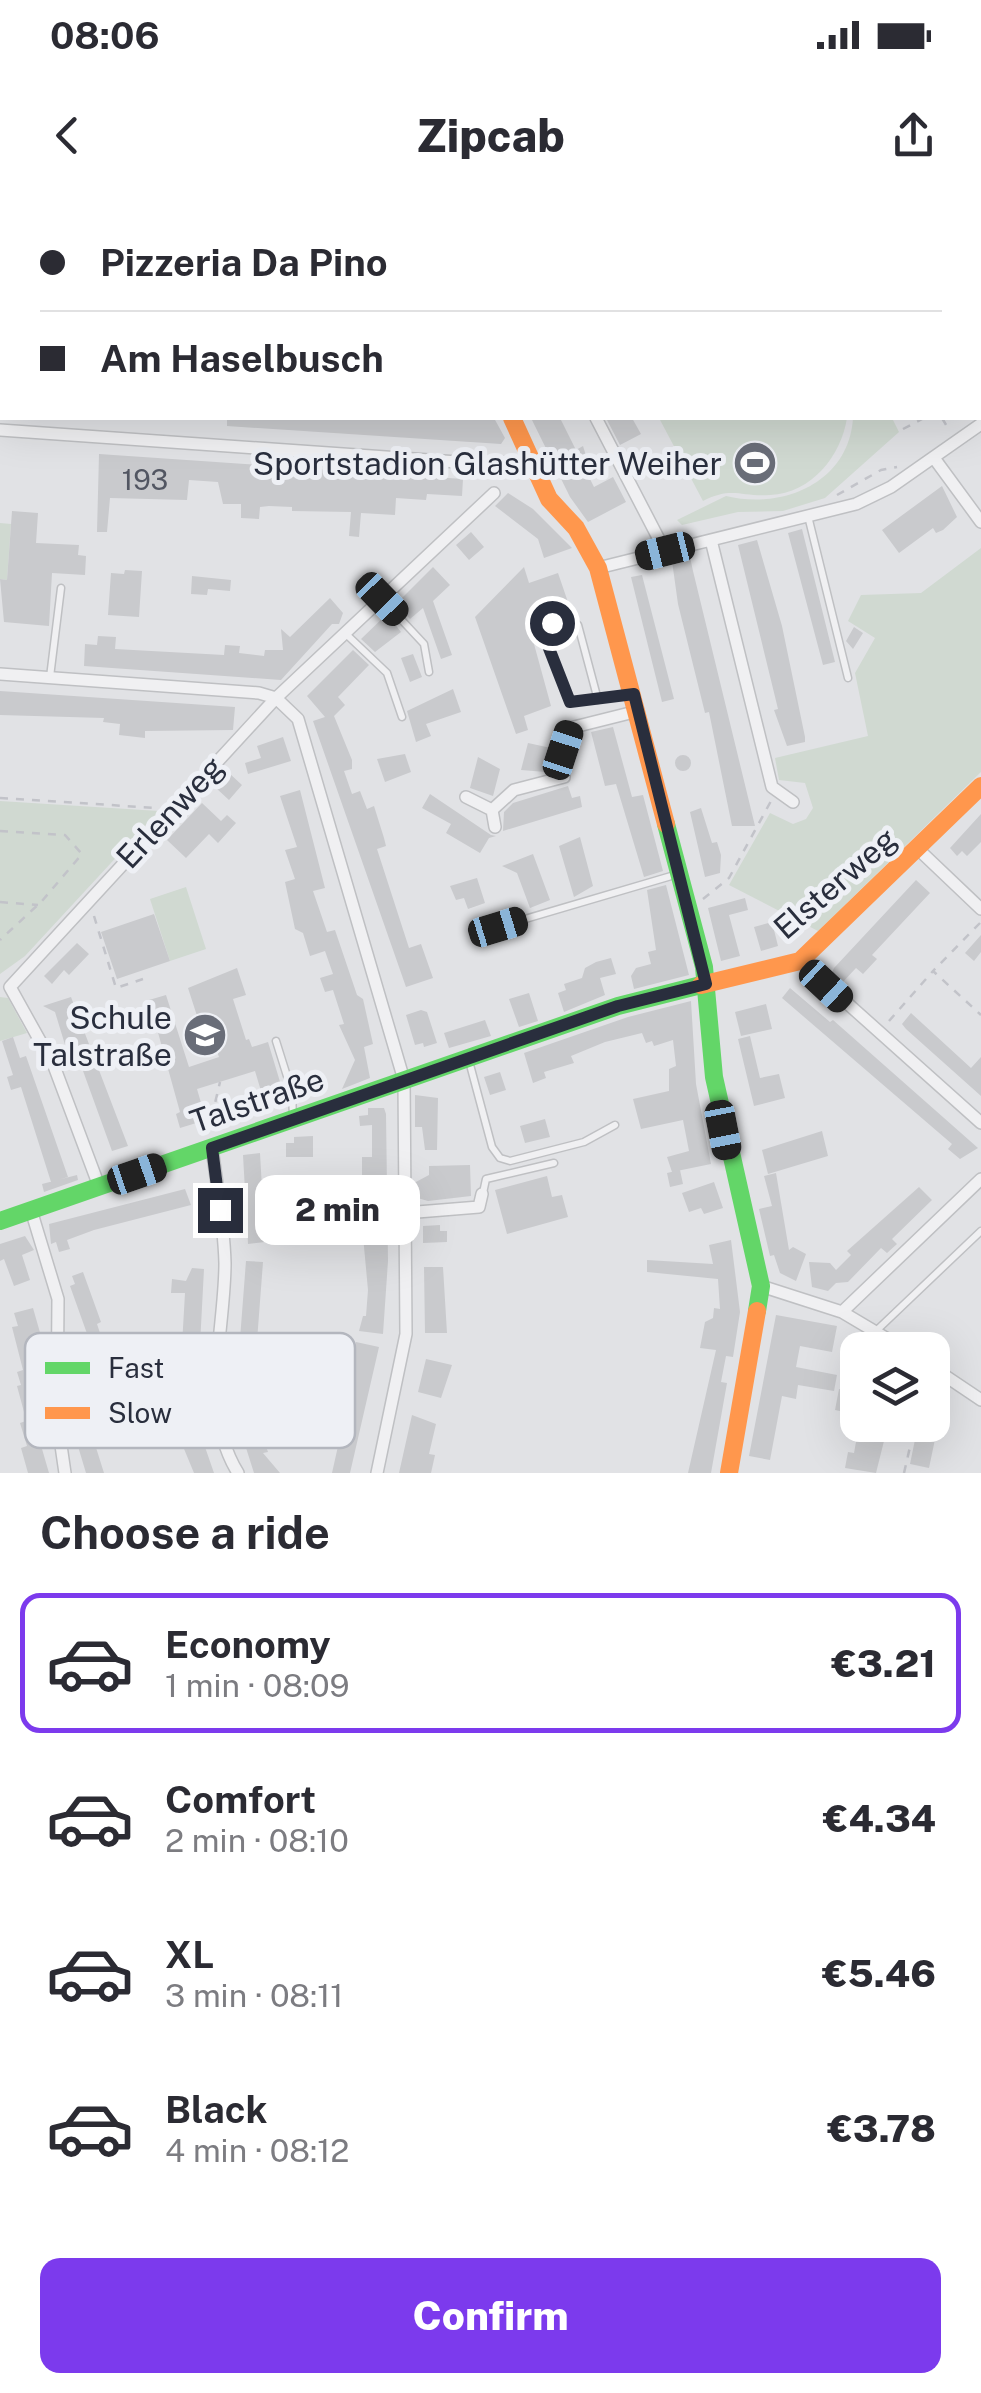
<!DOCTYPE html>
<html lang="en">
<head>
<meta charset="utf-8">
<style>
	body { margin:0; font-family:"Public Sans",sans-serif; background:#f2f2f3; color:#2b2b33; height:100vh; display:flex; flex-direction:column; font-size:38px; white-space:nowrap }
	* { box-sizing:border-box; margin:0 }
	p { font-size:32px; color:#7c7c81 }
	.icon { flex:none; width:55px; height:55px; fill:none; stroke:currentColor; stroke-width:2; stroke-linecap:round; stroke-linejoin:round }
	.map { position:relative; height:1273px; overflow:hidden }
	.side { display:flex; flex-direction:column; background:#fff; flex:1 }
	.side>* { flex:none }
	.hud { position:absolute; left:0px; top:0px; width:982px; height:220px; box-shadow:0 10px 40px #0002; display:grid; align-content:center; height:220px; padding:0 40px; background:#fff }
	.controls { position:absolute; left:840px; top:1132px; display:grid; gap:20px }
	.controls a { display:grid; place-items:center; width:110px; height:110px; border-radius:20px; background:#fff; box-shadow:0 10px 40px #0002; font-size:50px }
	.end { position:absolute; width:45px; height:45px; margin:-22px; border:12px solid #292e3d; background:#fff; box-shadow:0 0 0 5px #fff }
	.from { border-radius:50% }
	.bubble { position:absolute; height:70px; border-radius:20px; background:#fff; box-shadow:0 10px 40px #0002; font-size:32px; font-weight:800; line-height:70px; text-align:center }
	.car { position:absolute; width:30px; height:60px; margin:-30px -15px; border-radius:12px; box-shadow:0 0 8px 2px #0007; background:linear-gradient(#222 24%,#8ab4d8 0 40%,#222 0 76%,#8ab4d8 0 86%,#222 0) }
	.hud b { display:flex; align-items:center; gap:35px; height:95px; font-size:38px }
	.hud b+b { border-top:2px solid #e1e1e2 }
	.hud i { width:25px; height:25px; background:#2b2b33 }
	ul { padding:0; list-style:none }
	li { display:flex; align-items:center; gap:30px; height:140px; margin:0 20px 15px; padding:0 20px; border:5px solid transparent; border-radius:20px }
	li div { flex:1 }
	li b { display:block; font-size:38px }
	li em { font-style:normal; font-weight:800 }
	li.selected { border-color:#7c3aed }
	li>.icon { width:90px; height:90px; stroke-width:1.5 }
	h2 { padding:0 40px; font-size:45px; line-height:120px }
	.action { display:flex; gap:20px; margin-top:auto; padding:20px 40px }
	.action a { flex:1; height:115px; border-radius:20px; background:#7c3aed; color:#fff; font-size:40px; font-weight:800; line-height:115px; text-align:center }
	.status { display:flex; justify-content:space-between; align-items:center; height:70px; padding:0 50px; background:#fff; direction:ltr }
	.status svg { height:28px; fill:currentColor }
	header { display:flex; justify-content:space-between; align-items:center; height:130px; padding:0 40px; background:#fff; font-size:45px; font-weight:800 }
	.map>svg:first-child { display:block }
	.green { fill:#d0d9d1 }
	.building { fill:#c9cacd }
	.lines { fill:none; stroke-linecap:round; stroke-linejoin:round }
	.lane-casing { stroke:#bfc0c3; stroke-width:9 }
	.street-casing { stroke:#bfc0c3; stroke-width:14 }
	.path { stroke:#c2c3c9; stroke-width:2.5; stroke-dasharray:8 8; stroke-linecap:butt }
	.lane { stroke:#f0f0f2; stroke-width:6 }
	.street { stroke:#f0f0f2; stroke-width:11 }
	.fast { stroke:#63d668; stroke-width:18 }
	.slow { stroke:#ff974d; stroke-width:18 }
	.route { stroke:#292e3d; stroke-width:12 }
	.labels { text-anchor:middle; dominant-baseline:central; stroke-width:10; stroke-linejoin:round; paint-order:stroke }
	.number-label { font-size:28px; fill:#525662 }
	.poi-label { font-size:32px; fill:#292e3d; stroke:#eef0f5; text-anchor:end }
	.street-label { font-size:32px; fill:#292e3d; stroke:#eef0f5 }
	.key { fill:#eef0f5; stroke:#b3b6be; stroke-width:2.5 }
	.key-label { font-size:28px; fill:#292e3d }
</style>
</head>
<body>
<div class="status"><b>08:06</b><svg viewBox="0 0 49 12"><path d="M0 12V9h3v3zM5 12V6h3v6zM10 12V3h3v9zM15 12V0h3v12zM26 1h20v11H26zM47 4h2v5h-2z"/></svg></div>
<header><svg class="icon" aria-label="back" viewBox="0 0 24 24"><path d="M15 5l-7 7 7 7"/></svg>Zipcab<svg class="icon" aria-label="share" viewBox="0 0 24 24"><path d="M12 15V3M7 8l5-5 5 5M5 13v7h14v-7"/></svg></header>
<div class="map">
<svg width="981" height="1273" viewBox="0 0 981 1273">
	<rect width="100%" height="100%" fill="#e1e2e5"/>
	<!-- green -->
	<path class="green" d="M659 218H847C841 256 812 293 770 295 740 297 732 286 703 301Z
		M853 218H892L899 232 825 298 783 311 738 312 682 325 677 320 726 296C782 310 849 283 853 218Z
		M0 323 11 324 7 380 0 379Z
		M981 348V572L818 731 729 685 770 613 793 624 806 619 813 608 805 583 779 580 775 558 868 536 855 473 875 438 848 421 861 395 921 393Z
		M0 601 159 611 25 756 0 774Z
		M186 687 206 749 170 761 150 699Z
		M0 797 8 798 27 833 0 841Z"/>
	<!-- building -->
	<path class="building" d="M227 218H494L505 238 501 244 227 226Z
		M531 218H560L576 250 583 246 588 262 583 265 594 287 613 277 626 302 588 322 570 297Z
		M606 218H632L641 234 620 245Z
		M99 254 463 279 462 296 427 294 426 300 396 298 395 315 361 313 359 337 349 336 351 312 292 311V307L269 306 260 307 259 319 241 318V304H223L218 282 189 280 187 300 110 298 107 332H97Z
		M942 286 957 317 943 330 936 333 933 328 899 353 882 330Z
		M508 293 533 309 572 348 544 358 538 339 495 306Z
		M12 311 38 313 36 343 79 345 78 355 86 356 85 375 52 373 49 426 4 422 0 379 7 380Z
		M802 329 835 462 823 465 788 333Z
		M471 332 484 347 469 360 456 345Z
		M757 340 782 426 805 537V542L787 546 774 510 778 509 738 345Z
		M690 357 693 371 755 626H732L709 512 705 513 678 404 672 361Z
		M433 367 450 385 433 401 452 455 441 459 423 408 410 419 396 404Z
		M524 367 529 383 558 373 570 408 538 419 531 433 551 506 524 516 528 530 516 534 475 417Z
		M125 370 142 371 139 417 108 415 111 373 124 374Z
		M642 375 674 499 662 502 631 377Z
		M192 376 231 380 230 391 208 389 207 395 191 394Z
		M330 398 343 413 339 424H332L281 480 84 466 85 444 97 445 98 436 116 437 115 449 224 455 225 445 240 446 239 453 264 456 265 450H283L281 429 290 437Z
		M387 414 401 432 375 452 361 439Z
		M854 427 863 433 853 449 846 441Z
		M353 450 369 465 338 497 345 505 334 516 352 560V569L344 571 352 594 360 591 367 609 374 606 384 638 386 646 377 649 409 748 421 744 433 778 406 787 313 521 325 517 307 496Z
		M413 454 422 477 410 482 401 458Z
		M453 489 461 512 426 524 431 536 416 542 407 511Z
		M0 491 235 507 233 530 145 531V538L119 535 120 524 103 522 104 518 0 515Z
		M613 527 632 597 643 595 663 671 644 677 616 584 605 586 591 532Z
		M283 537 291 561 248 574 245 563 261 558 257 546Z
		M528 543 551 548 546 572 521 570Z
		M405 554 411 572 385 582 377 559Z
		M675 563a8 8 0 1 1 16 0a8 8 0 1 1-16 0Z
		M478 557 500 569 493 596 470 588Z
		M229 573 242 585 229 600 216 588Z
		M568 586 572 598 580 596 582 607 503 631 504 612 513 603Z
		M300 590 325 688 313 691 327 732 335 730 357 795 363 799 373 844 364 847 370 878 342 889 355 860 339 825 344 824 333 790 325 792 320 778 333 774 325 751 310 756 303 733 295 729 285 682 295 679 285 650 297 647 280 596Z
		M430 594 491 635 496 636 489 638 480 653 446 633 451 624 422 608Z
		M202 603 221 621 227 615 236 623 218 643 209 634 186 658 167 640Z
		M701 608 712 643 717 642 721 655 720 673 705 677 690 612Z
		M981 614V642L967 656 962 651 957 656 950 648Z
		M580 637 593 686 574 697 559 646Z
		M533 654 550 700 530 708 517 673 502 666Z
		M477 678 485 703 468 709 464 698 456 700 450 686Z
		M916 680 930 693 872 755 877 759 863 774 856 768 841 784 831 775 834 768Z
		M666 685 689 775 634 789 631 776 636 768 651 764 648 752 656 750 647 690Z
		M745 698 748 710 729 715 740 756 721 761 708 708Z
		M154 714 170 761 117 779 101 732Z
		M772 722 778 746 761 751 754 727Z
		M981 735V752L974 761 965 753Z
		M77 743 89 754 69 775 64 770 52 784 44 776Z
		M611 758 616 774 600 778 605 795 564 812 558 793 566 790 564 784 582 778 585 768 596 762Z
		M237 768 246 795 233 799 246 840 249 839 252 847 268 842 284 895 264 901 255 871 197 889 206 920 180 928 176 914 180 912 149 800 166 795 189 867 219 857 206 820 199 822 188 788Z
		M790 788 830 822 833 820 978 948 960 959 948 949 952 944 782 798Z
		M529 793 538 821 519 827 509 799Z
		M71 797 128 946 112 951 74 846 66 848 55 812 43 806Z
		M691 801 696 884 711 964 672 972 667 957 689 951 683 920 641 929 633 899 669 891V869L676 866 673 840 654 846 652 841 646 843 642 833 605 842 571 856 574 863 544 872 546 878 533 883 524 853 628 817Z
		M766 804 772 829 741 836 735 812Z
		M421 810 427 812 437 843 424 847 423 843 415 845 406 815Z
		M911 813 971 868 981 857V896L906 829 902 824Z
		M485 820 491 836 449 848 444 833Z
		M750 836 760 878 779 874 785 898 754 906 738 839Z
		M13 837 20 858 26 856 68 977 51 982 21 887 11 890 7 877 13 875 2 841Z
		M500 872 506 890 490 895 484 877Z
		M415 895 438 898 437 950H425L422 927H415Z
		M368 908H384L386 914 388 1061 383 1134 359 1131 363 1116H366L368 1090 363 1036H374L371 1004H362V957H372V925L360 926 359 916 368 915Z
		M545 919 550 937 525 943 520 926Z
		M822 931 828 956 768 974 762 950Z
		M313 936V957H286V943H294V937Z
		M260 953 265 1042 248 1044 243 955Z
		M470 965 471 996 428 1001 414 997V983L429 975V966Z
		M680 970 683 984 670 987 667 973Z
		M776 973 789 1050 793 1047 806 1054 796 1081 780 1073 774 1055 770 1056 759 1009 772 1006 764 976Z
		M77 975 78 980 44 992 42 984Z
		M547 976 552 997 562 995 568 1017 507 1034 495 990Z
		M714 982 723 1008 704 1014 701 1008 689 1012 682 993Z
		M919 987 932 1000 892 1039 897 1044 887 1053 881 1048 848 1082 836 1083 828 1091 812 1087 809 1062 830 1063 836 1070 851 1055 847 1051Z
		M185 989 191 1005 94 1030 67 1040 70 1049 59 1052 56 1042 51 1044 49 1024Z
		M440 1025V1031H447V1042L423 1043V1026Z
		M25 1036 34 1050 22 1055 30 1080 14 1086 4 1059 0 1061V1044Z
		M731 1040 740 1112 733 1157 726 1156 721 1182 727 1183 711 1273H688L716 1150 700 1148 705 1122 713 1118 714 1108 720 1109 718 1079 647 1072V1060L713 1064 709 1045Z
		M246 1061 263 1062 257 1141H251L252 1153 246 1152 245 1178 263 1179 265 1192 249 1197 268 1252 263 1253 280 1273H254L234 1210V1152H239Z
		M424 1067H443L447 1133H425Z
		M192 1068 204 1069 196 1221 214 1273H194L177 1232 185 1093H171L172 1079 186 1081Z
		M83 1072 101 1122 97 1124 102 1139 90 1142 70 1086 75 1084 72 1076Z
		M33 1108 43 1143 37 1150 39 1157 31 1159 39 1207 24 1212 17 1186 21 1185 17 1172 23 1170 12 1127 18 1126 14 1113Z
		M776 1115 837 1126 832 1152 800 1146 796 1167 837 1175 834 1191 798 1185 796 1199 782 1196 770 1260 749 1256Z
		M356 1142 379 1147 350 1273H332L355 1170 356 1161 352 1160Z
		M87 1143 98 1205 91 1207 93 1238 104 1273H86L77 1243 74 1212 82 1209 73 1179 77 1178 72 1148Z
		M426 1159 452 1165 441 1198 418 1192Z
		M839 1189 858 1193V1215L835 1210Z
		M412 1215 436 1224 429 1254 435 1255 431 1273H399Z
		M32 1219 40 1242 49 1273H28L21 1248 27 1246 20 1223Z
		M859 1225H888L876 1273 845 1268 848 1252 854 1253Z
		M918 1225H938L929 1268 910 1264Z"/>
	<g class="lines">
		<!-- lane casing -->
		<g class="lane-casing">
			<path id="lane" d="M980 116 981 117
				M808 316 848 478
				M383 400 424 444 429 472
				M346 434 387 473 402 517
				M50 477 61 388
				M598 500 578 425 566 418 551 423 545 438 570 501 629 494
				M498 727 678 674
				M276 841 292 892 293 918
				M469 861 492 947 500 958 510 961 584 942 615 925
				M483 993 486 979 554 963
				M876 1131 981 1031"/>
		</g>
		<!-- street casing -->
		<g class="street-casing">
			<path id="street" d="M513 0 514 2
				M596 218 665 351
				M0 230 486 264 528 260
				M934 258 981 322
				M711 340 772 587 793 602
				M598 368 856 304 891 287 981 224
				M0 474 259 493 276 498 298 519 404 880 406 1134 377 1273
				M466 597 492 610
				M495 627 492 610 514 590 564 577 563 550 570 528 638 511
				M919 650 981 709
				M800 761 981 923
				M212 948C217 986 224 1024 225 1063 225 1132 199 1210 238 1273
				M99 986 54 866 10 787 276 498 494 293
				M31 1010 58 1099 57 1218 65 1273
				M405 1013 479 1007 482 994
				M761 1086 842 1112 906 1150
				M842 1112 981 979
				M932 1167 981 1200"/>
		</g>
		<!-- path -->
		<path class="path" d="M837 0 840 2
			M980 189 981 188
			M980 210 981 209
			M942 218 949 230
			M903 229 924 218
			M837 295 881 270 897 267
			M0 598 157 608
			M0 631 65 635 82 654 42 701 0 740
			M703 699 729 678 771 601
			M0 702 38 705
			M94 716 116 788 143 779
			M980 723 933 771 981 815
			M889 821 933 771
			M208 933 220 882
			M904 1273 915 1225"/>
		<!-- lane -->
		<use href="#lane" class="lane"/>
		<!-- street -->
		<use href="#street" class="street"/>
		<!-- fast -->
		<path class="fast" d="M666 624 704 767 714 877 761 1086 757 1111
			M0 1021 618 806 701 785"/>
		<!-- slow -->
		<path class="slow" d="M403 0 404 2
			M512 218 549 299 576 328 598 368 666 624
			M701 785 800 761 981 586
			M729 1273 757 1111"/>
	</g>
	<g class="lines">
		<!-- route -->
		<path class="route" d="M220 1010 212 948 618 806 706 784 634 494 570 502 545 438 552 423"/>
	</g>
	<!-- icons -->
	<defs>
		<g id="stadium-disc" transform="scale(2.25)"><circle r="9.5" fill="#696d78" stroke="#eef0f5"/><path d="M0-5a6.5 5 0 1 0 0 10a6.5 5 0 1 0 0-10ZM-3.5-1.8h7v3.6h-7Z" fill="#fff"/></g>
		<g id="school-disc" transform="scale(2.25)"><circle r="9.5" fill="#696d78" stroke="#eef0f5"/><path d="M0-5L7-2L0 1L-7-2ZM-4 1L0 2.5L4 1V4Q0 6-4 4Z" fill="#fff"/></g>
	</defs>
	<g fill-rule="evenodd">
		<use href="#stadium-disc" x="755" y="263"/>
		<use href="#school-disc" x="205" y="835"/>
	</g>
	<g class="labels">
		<!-- number labels -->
		<g class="number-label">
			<text x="145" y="279">193</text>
		</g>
		<!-- poi labels -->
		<g class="poi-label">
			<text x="722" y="263">Sportstadion Glashütter Weiher</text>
			<text x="172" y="817">Schule<tspan x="172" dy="37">Talstraße</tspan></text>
		</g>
		<!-- street labels -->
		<g class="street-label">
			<text transform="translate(170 612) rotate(-47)">Erlenweg</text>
			<text transform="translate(835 683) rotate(-41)">Elsterweg</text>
			<text transform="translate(257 900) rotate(-19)">Talstraße</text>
		</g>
	</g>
	<!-- legend -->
	<rect x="25" y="1133" width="330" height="115" rx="15" class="key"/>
	<rect x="45" y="1162" width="45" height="12" fill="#63d668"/>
	<rect x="45" y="1207" width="45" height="12" fill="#ff974d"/>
	<g class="key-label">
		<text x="108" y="1178">Fast</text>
		<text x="108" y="1223">Slow</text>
	</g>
</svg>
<div class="controls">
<a><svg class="icon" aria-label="layers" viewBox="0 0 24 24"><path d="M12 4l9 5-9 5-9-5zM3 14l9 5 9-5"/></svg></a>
</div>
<i class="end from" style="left:552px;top:423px"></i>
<i class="end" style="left:220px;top:1010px"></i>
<div class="bubble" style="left:255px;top:975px;width:165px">2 min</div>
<i class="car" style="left:665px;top:351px;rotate:256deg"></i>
<i class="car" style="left:382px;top:399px;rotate:136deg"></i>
<i class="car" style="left:563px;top:550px;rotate:18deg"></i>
<i class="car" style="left:498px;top:727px;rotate:73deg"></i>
<i class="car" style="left:826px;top:786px;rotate:133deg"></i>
<i class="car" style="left:723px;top:930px;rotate:169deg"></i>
<i class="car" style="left:137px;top:974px;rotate:71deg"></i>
<div class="hud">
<b><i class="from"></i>Pizzeria Da Pino</b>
<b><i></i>Am Haselbusch</b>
</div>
</div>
<section class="side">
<h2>Choose a ride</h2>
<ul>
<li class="selected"><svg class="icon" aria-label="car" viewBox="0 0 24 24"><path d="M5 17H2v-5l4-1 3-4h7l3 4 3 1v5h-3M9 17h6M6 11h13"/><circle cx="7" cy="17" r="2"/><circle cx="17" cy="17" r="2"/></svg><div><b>Economy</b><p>1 min · 08:09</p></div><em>€3.21</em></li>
<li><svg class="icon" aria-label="car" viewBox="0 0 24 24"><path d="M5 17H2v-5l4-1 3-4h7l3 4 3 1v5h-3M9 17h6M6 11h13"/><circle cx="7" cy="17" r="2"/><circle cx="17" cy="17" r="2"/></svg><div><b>Comfort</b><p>2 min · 08:10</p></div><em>€4.34</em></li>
<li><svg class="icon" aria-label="car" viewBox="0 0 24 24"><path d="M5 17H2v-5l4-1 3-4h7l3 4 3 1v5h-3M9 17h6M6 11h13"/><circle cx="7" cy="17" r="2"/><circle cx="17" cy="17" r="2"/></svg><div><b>XL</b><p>3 min · 08:11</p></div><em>€5.46</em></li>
<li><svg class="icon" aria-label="car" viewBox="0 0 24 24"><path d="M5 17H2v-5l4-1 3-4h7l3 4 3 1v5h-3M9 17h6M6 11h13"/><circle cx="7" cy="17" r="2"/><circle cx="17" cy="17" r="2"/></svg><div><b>Black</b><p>4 min · 08:12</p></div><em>€3.78</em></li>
</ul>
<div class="action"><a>Confirm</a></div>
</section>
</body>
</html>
